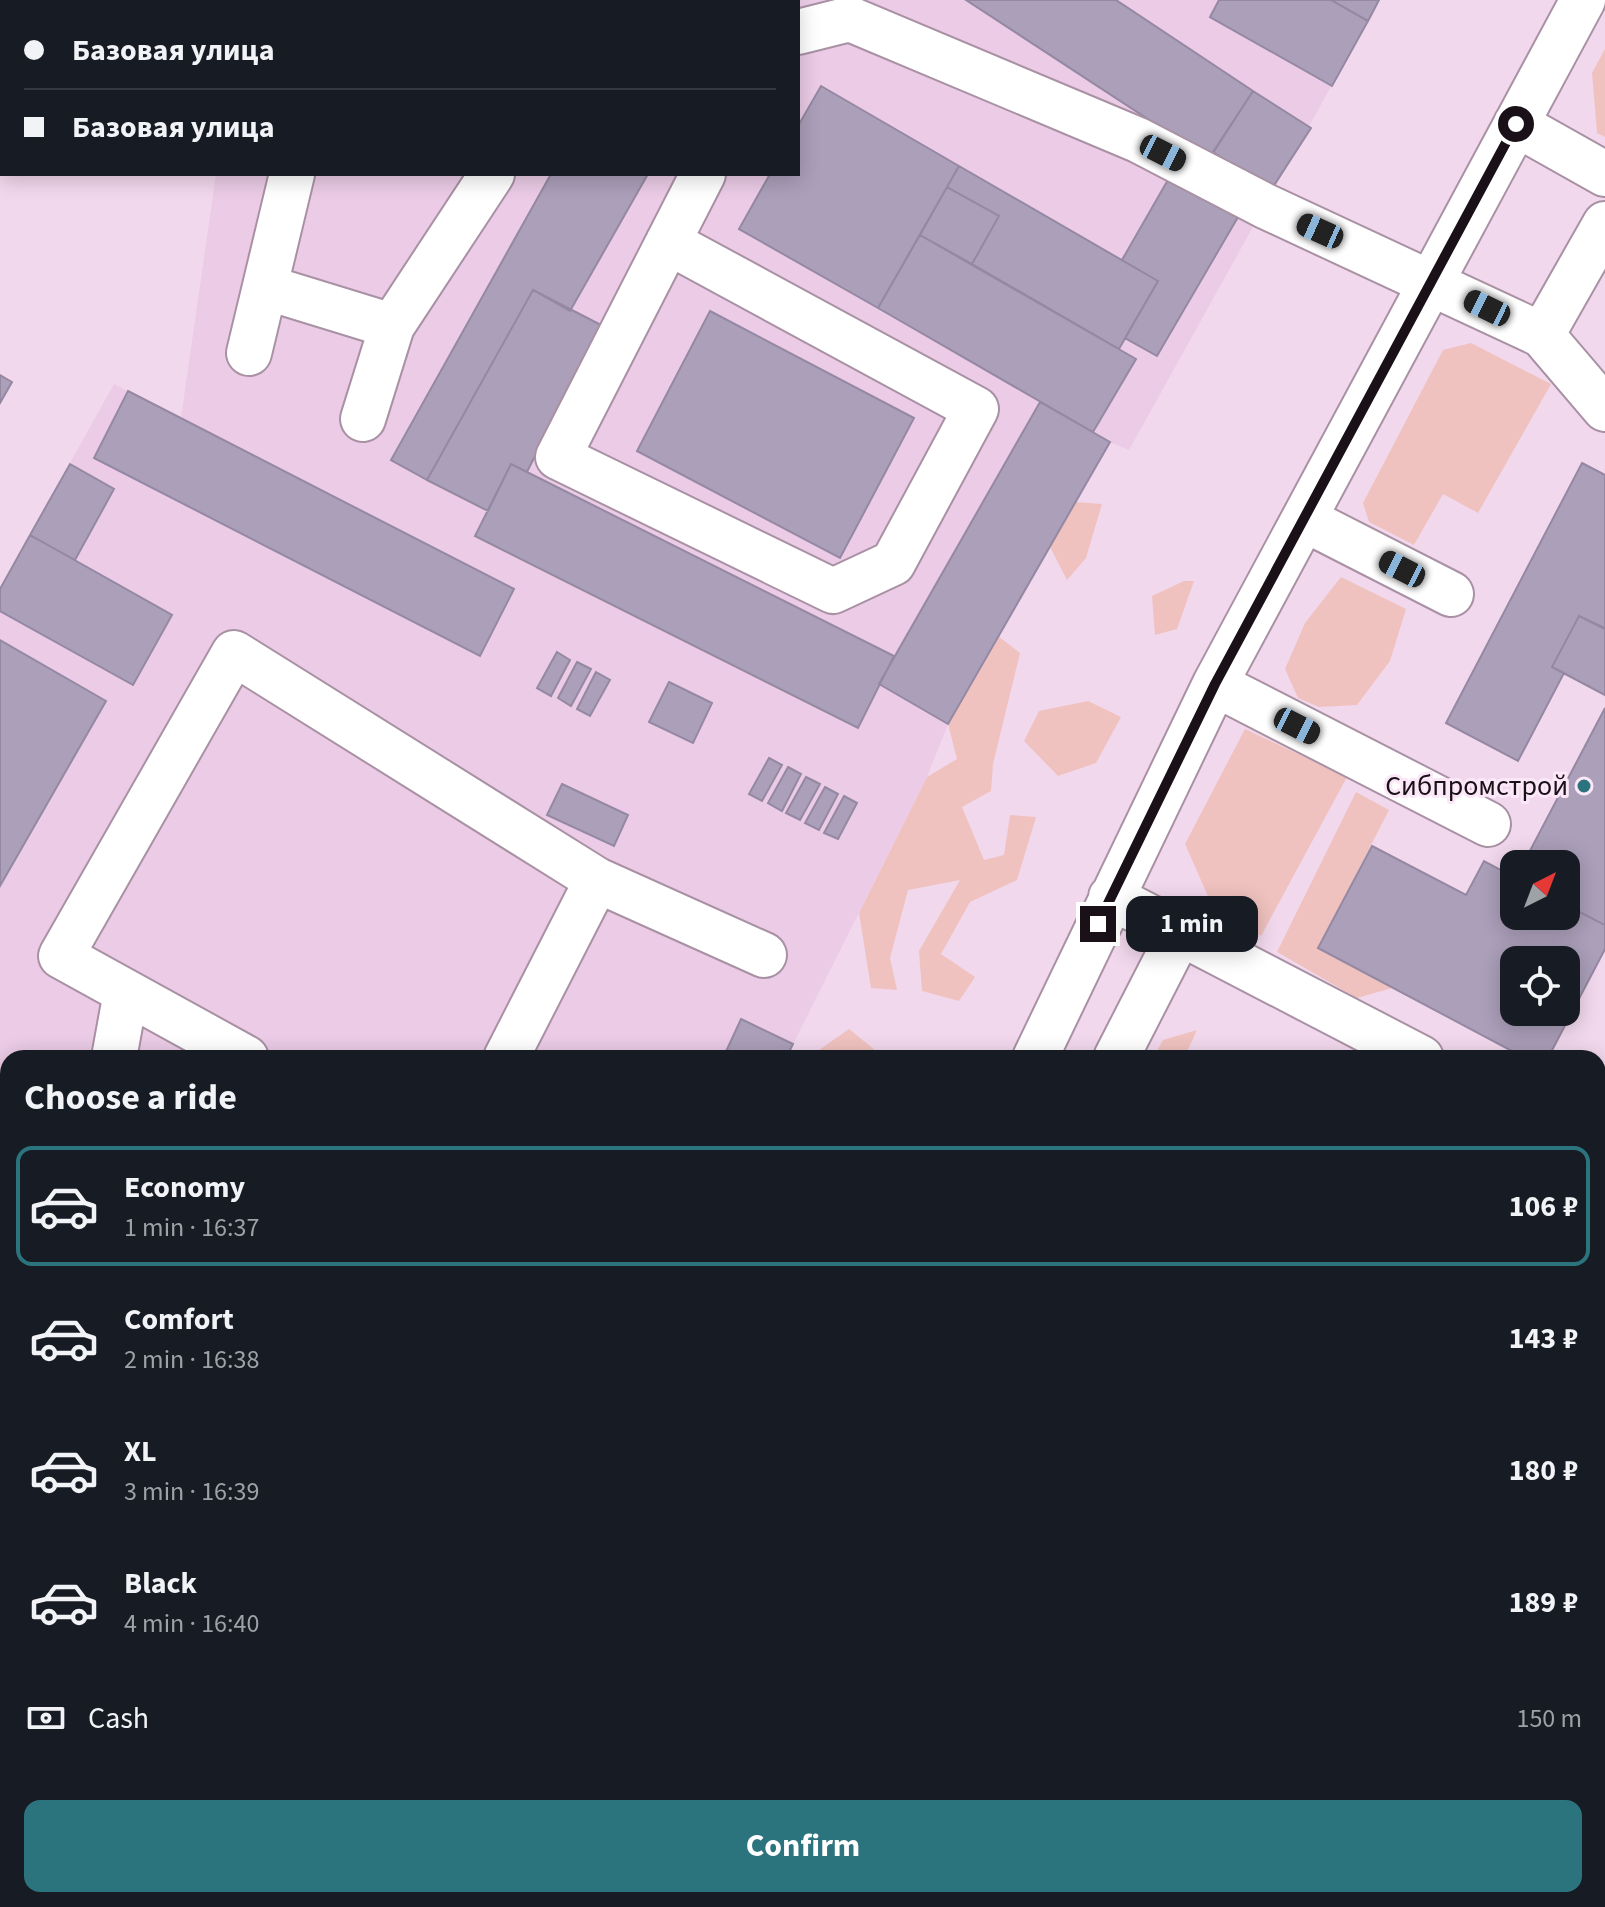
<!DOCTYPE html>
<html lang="en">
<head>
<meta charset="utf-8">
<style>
	body { margin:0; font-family:"Source Sans 3",sans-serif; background:#242831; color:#f1f3f6; height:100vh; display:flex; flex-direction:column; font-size:30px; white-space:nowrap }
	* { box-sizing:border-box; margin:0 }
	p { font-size:26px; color:#9ea1a6 }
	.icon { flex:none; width:44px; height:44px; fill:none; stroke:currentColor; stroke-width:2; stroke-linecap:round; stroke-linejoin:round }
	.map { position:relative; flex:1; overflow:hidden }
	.panel { position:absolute; left:0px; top:1050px; width:1606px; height:858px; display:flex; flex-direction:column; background:#171b24; border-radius:24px 24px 0 0; box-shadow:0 4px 20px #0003 }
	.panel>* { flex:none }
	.hud { position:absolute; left:0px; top:0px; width:800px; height:176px; box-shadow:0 4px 20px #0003; display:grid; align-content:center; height:176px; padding:0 24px; background:#171b24 }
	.needle { width:52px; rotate:42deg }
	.controls { position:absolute; left:1500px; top:850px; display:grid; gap:16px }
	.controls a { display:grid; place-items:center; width:80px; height:80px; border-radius:16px; background:#171b24; box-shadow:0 4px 20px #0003; font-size:40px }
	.end { position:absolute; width:36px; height:36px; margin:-18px; border:10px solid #1a1118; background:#fff; box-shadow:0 0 0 4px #fff }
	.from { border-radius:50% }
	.bubble { position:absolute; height:56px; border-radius:16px; background:#171b24; box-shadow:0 4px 20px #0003; font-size:26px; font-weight:700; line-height:56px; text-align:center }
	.car { position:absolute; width:24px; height:48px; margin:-24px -12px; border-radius:10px; box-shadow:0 0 6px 2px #0007; background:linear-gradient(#222 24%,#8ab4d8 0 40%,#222 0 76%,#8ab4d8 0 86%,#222 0) }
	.hud b { display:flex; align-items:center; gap:28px; height:76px; font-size:30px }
	.hud b+b { border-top:2px solid #363941 }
	.hud i { width:20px; height:20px; background:#f1f3f6 }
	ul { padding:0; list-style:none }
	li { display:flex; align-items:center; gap:24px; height:120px; margin:0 16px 12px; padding:0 8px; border:4px solid transparent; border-radius:16px }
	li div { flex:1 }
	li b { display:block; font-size:30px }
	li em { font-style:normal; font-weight:700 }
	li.active { border-color:#2b747e }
	li>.icon { width:72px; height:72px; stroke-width:1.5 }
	h2 { padding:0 24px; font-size:36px; line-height:96px }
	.pay { display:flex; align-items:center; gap:20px; height:88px; padding:0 24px; font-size:30px }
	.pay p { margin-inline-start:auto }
	.button { display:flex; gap:16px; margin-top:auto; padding:16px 24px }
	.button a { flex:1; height:92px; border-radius:16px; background:#2b747e; color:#fff; font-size:32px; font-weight:700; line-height:92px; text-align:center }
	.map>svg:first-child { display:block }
	.built { fill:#ebcbe6 }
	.green { fill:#efc2bf }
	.building { fill:#ab9fb9; stroke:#9588a2; stroke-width:2; fill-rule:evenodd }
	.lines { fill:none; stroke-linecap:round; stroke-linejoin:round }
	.minor-casing { stroke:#a991a4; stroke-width:48 }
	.minor { stroke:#fff; stroke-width:44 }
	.route { stroke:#1a1118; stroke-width:10 }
	.poi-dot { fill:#2b747e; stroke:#fce7f8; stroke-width:3 }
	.labels { text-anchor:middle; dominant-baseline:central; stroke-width:6; stroke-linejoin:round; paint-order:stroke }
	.poi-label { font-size:28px; fill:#1a1118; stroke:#fce7f8; text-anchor:end }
</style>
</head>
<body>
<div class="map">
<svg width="1605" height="1907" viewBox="0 0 1605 1907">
	<rect width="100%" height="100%" fill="#f2d8ed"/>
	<!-- built -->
	<path class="built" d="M649 0H1379L1129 450 1110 442 948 724 927 777 786 1058H8V1518L0 1513V589L114 384 181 418 216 174H798V2Z
		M0 1749 8 1754V1900H270L282 1907H0Z"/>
	<!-- green -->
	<path class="green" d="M1605 49V137L1597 133 1592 73Z
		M1471 343 1551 384 1478 513 1443 494 1414 545 1369 522 1363 503 1443 350Z
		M1075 502 1102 504 1086 558 1067 580 1050 547Z
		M1341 577 1406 609 1390 661 1357 705 1319 707 1298 698 1285 669 1305 623Z
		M1184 581H1194L1177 629 1155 635 1152 596Z
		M998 636 1020 653 993 764 991 791 962 807 984 860 1004 855 1010 815 1036 817 1017 880 970 902 941 954 975 977 959 1001 922 991 919 951 960 880 908 890 890 958 897 990 871 988 859 913 927 777 957 759 948 724Z
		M1088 701 1121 717 1096 763 1058 776 1024 741 1039 711Z
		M1245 729 1347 777 1261 936 1211 903 1185 844Z
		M1356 792 1389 810 1318 948 1392 988 1357 998 1277 952Z
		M849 1029 875 1050 874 1058H816L819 1050Z
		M1197 1030 1184 1058H1153L1163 1040Z
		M0 1616 8 1621V1725L0 1727Z"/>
	<!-- building -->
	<path class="building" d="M649 0H746L648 2Z
		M966 0H1116L1253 91 1209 159Z
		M1219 0H1331L1368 21 1332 86 1210 17Z
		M1331 0H1379L1368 21Z
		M821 86 959 166 878 308 739 229 770 174H798V126Z
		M1253 91 1311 128 1271 190 1213 152Z
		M959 166 1158 281 1119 349 972 264 999 216 947 187Z
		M551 174H648L570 311 533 290 427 480 391 460Z
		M1169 178 1238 217 1157 356 1125 338 1158 281 1122 260Z
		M947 187 999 216 972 264 920 235Z
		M920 235 1136 359 1093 432 878 308Z
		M533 290 601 325 527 472 511 464 488 511 427 480Z
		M710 311 914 418 840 558 637 451Z
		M0 375 12 382 0 403Z
		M128 391 514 589 480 656 94 458Z
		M1040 402 1110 442 948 724 879 684Z
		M1582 463 1605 475V628L1579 616 1552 667 1564 673 1518 761 1446 723Z
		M70 464 114 489 75 560 30 535Z
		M511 464 894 656 858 728 475 536Z
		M30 535 172 615 133 685 0 611V589Z
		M1579 616 1605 629V695L1552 667Z
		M0 640 106 701 0 886Z
		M557 652 570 660 551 696 537 688Z
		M577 662 591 669 571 706 558 698Z
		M596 672 610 680 590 716 577 709Z
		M669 682 712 703 693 743 649 722Z
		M1605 708V925L1566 905V864H1523Z
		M769 758 782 765 762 801 749 794Z
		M788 767 801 774 782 811 768 803Z
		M806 777 820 784 800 820 786 813Z
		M562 784 628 815 614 846 547 815Z
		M825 787 838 794 819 830 805 823Z
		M844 796 857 803 838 839 824 833Z
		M1372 846 1466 895 1484 861 1514 877V916H1566V905L1605 925V949L1548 1058H1525L1318 948ZM1514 960H1566V1012H1514Z
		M741 1019 793 1044 786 1058H723Z
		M0 1238 8 1243V1355L0 1350Z
		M1598 1265 1605 1268V1639L1598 1635Z
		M1598 1656 1605 1659V1697L1598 1711Z
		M0 1780 8 1784V1900H19L15 1907H0Z
		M1598 1888 1605 1892V1907H1397L1384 1900H1598Z
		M870 1900H1105L1118 1907H883Z"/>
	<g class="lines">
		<!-- minor casing -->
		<g class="minor-casing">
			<path id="minor" d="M340 2 342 0
				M798 32 850 19 1138 140 1265 206 1542 335 1605 409
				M1516 124 1605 174
				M668 242 976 409 893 563 833 591 558 457 703 174
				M265 287 392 326
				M1542 335 1605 224
				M249 353 292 174
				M363 419 392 326 492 174
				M1304 519 1451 594
				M1215 684 1488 824
				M1111 897 1421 1058
				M114 1058 126 992
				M246 1058 61 956 234 653 597 880 764 955
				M506 1058 597 880
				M1035 1058 1215 684 1583 0
				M1116 1058 1180 933
				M1598 1150 1605 1153
				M1598 1219 1605 1223
				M4 1416H8
				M0 1586 8 1591
				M607 1900 624 1907
				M1282 1900 1295 1907"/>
		</g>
		<!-- minor -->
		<use href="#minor" class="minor"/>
	</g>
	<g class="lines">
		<!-- route -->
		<path class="route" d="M1098 924 1215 684 1516 124"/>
	</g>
	<!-- markers -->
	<circle class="poi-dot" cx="1584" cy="786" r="8"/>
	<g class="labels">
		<!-- poi labels -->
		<g class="poi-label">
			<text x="1568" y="786">Сибпромстрой</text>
		</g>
	</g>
</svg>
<div class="controls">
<a><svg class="needle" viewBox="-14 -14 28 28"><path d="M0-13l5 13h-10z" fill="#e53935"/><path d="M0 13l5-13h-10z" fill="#9ea1a6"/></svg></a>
<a><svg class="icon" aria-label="locate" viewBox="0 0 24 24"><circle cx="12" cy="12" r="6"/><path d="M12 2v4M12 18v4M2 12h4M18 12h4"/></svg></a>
</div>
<i class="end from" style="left:1516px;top:124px"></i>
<i class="end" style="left:1098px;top:924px"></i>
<div class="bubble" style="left:1126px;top:896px;width:132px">1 min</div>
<i class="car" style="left:1163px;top:153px;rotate:117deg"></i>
<i class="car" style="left:1320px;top:231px;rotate:294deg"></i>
<i class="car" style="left:1487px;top:308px;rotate:296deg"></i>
<i class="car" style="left:1402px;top:569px;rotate:297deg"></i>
<i class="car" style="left:1297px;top:726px;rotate:117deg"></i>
<div class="hud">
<b><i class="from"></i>Базовая улица</b>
<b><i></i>Базовая улица</b>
</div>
<section class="panel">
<h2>Choose a ride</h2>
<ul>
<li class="active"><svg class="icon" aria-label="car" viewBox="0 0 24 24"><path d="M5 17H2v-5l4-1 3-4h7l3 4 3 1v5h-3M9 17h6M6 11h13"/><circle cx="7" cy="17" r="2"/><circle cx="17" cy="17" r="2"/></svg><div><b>Economy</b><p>1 min · 16:37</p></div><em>106 ₽</em></li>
<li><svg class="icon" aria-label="car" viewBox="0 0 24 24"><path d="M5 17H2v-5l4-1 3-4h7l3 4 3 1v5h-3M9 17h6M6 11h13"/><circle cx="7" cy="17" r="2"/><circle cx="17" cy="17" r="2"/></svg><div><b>Comfort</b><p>2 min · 16:38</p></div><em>143 ₽</em></li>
<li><svg class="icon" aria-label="car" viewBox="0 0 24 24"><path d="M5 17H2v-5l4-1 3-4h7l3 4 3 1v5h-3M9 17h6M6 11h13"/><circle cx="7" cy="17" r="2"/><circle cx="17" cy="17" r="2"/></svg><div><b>XL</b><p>3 min · 16:39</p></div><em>180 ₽</em></li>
<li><svg class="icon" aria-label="car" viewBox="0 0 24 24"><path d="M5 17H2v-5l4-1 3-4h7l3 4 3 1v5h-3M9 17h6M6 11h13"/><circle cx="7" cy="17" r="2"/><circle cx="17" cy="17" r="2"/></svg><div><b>Black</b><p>4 min · 16:40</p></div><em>189 ₽</em></li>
</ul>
<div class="pay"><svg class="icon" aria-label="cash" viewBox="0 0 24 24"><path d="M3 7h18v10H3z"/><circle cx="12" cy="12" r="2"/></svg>Cash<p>150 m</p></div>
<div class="button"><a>Confirm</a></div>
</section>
</div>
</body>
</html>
